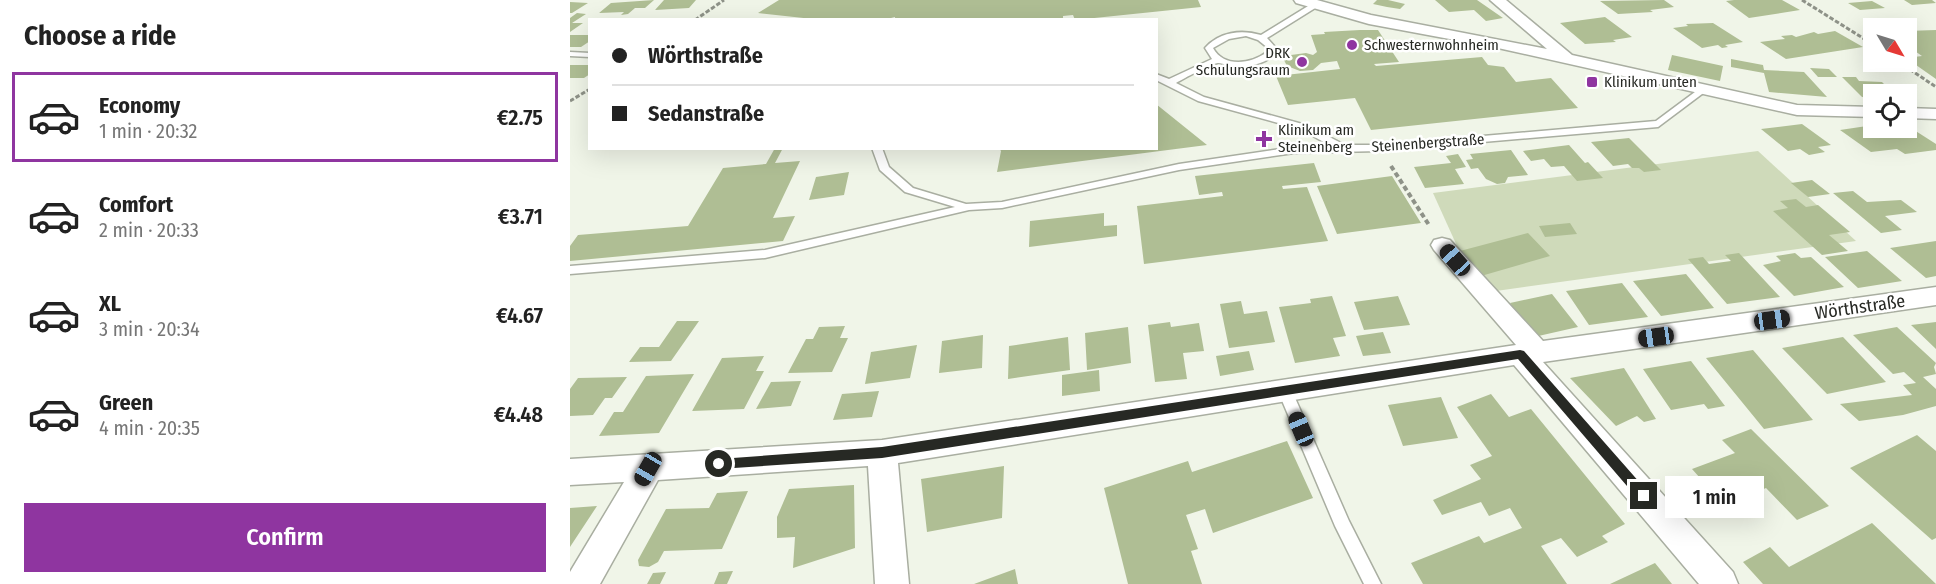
<!DOCTYPE html>
<html lang="en">
<head>
<meta charset="utf-8">
<style>
	body { margin:0; font-family:"Fira Sans Condensed",sans-serif; background:#f2f2f2; color:#222; height:100vh; display:flex; flex-direction:column; font-size:22px; white-space:nowrap }
	* { box-sizing:border-box; margin:0 }
	p { font-size:20px; color:#767676 }
	.icon { flex:none; width:33px; height:33px; fill:none; stroke:currentColor; stroke-width:2; stroke-linecap:round; stroke-linejoin:round }
	.map { position:relative; flex:1; overflow:hidden }
	.drawer { display:flex; flex-direction:column; background:#fff; width:570px }
	.drawer>* { flex:none }
	.hud { position:absolute; left:18px; top:18px; width:570px; height:132px; border-radius:0px; box-shadow:0 6px 24px #0002; display:grid; align-content:center; height:132px; padding:0 24px; background:#fff }
	.needle { width:39px; rotate:128deg }
	.controls { position:absolute; left:1293px; top:18px; display:grid; gap:12px }
	.controls a { display:grid; place-items:center; width:54px; height:54px; border-radius:0px; background:#fff; box-shadow:0 6px 24px #0002; font-size:30px }
	.end { position:absolute; width:27px; height:27px; margin:-14px; border:8px solid #272924; background:#fff; box-shadow:0 0 0 3px #fff }
	.from { border-radius:50% }
	.bubble { position:absolute; height:42px; border-radius:0px; background:#fff; box-shadow:0 6px 24px #0002; font-size:20px; font-weight:600; line-height:42px; text-align:center }
	.car { position:absolute; width:18px; height:36px; margin:-18px -9px; border-radius:8px; box-shadow:0 0 4px 2px #0007; background:linear-gradient(#222 24%,#8ab4d8 0 40%,#222 0 76%,#8ab4d8 0 86%,#222 0) }
	.hud b { display:flex; align-items:center; gap:21px; height:57px; font-size:22px }
	.hud b+b { border-top:2px solid #e0e0e0 }
	.hud i { width:15px; height:15px; background:#222 }
	ul { padding:0; list-style:none }
	li { display:flex; align-items:center; gap:18px; height:90px; margin:0 12px 9px; padding:0 12px; border:3px solid transparent; border-radius:0px }
	li div { flex:1 }
	li b { display:block; font-size:22px }
	li em { font-style:normal; font-weight:600 }
	li.active { border-color:#8f35a0 }
	li>.icon { width:54px; height:54px; stroke-width:1.5 }
	h2 { padding:0 24px; font-size:27px; line-height:72px }
	.cta { display:flex; gap:12px; margin-top:auto; padding:12px 24px }
	.cta a { flex:1; height:69px; border-radius:0px; background:#8f35a0; color:#fff; font-size:24px; font-weight:600; line-height:69px; text-align:center }
	main { display:flex; flex:1; min-height:0 }
	.map>svg:first-child { display:block }
	.green { fill:#cfdaba }
	.building { fill:#afbe94 }
	.lines { fill:none; stroke-linecap:round; stroke-linejoin:round }
	.service-casing { stroke:#a9aea1; stroke-width:3 }
	.minor-casing { stroke:#a9aea1; stroke-width:3 }
	.path-far1 { stroke:#8e9288; stroke-width:3; stroke-dasharray:4.5 2; stroke-linecap:butt }
	.path { stroke:#8e9288; stroke-width:4; stroke-dasharray:5 3; stroke-linecap:butt }
	.service { fill:#fff; fill-rule:evenodd }
	.minor { fill:#fff; fill-rule:evenodd }
	.route { fill:#272924 }
	.poi-dot { fill:#8f35a0; stroke:#fff; stroke-width:2 }
	.labels { text-anchor:middle; dominant-baseline:central; stroke-width:5; stroke-linejoin:round; paint-order:stroke }
	.far-poi-label { font-size:15px; fill:#272924; stroke:#fff; text-anchor:start }
	.far-street-label { font-size:15px; fill:#272924; stroke:#fff }
	.street-label { font-size:18px; fill:#272924; stroke:#fff }
</style>
</head>
<body>
<main>
<section class="drawer">
<h2>Choose a ride</h2>
<ul>
<li class="active"><svg class="icon" aria-label="car" viewBox="0 0 24 24"><path d="M5 17H2v-5l4-1 3-4h7l3 4 3 1v5h-3M9 17h6M6 11h13"/><circle cx="7" cy="17" r="2"/><circle cx="17" cy="17" r="2"/></svg><div><b>Economy</b><p>1 min · 20:32</p></div><em>€2.75</em></li>
<li><svg class="icon" aria-label="car" viewBox="0 0 24 24"><path d="M5 17H2v-5l4-1 3-4h7l3 4 3 1v5h-3M9 17h6M6 11h13"/><circle cx="7" cy="17" r="2"/><circle cx="17" cy="17" r="2"/></svg><div><b>Comfort</b><p>2 min · 20:33</p></div><em>€3.71</em></li>
<li><svg class="icon" aria-label="car" viewBox="0 0 24 24"><path d="M5 17H2v-5l4-1 3-4h7l3 4 3 1v5h-3M9 17h6M6 11h13"/><circle cx="7" cy="17" r="2"/><circle cx="17" cy="17" r="2"/></svg><div><b>XL</b><p>3 min · 20:34</p></div><em>€4.67</em></li>
<li><svg class="icon" aria-label="car" viewBox="0 0 24 24"><path d="M5 17H2v-5l4-1 3-4h7l3 4 3 1v5h-3M9 17h6M6 11h13"/><circle cx="7" cy="17" r="2"/><circle cx="17" cy="17" r="2"/></svg><div><b>Green</b><p>4 min · 20:35</p></div><em>€4.48</em></li>
</ul>
<div class="cta"><a>Confirm</a></div>
</section>
<div class="map">
<svg width="1366" height="584" viewBox="0 0 1366 584">
	<rect width="100%" height="100%" fill="#f0f5e8"/>
	<!-- green -->
	<path class="green" d="M1188 151 1286 241 926 291 887 246 863 193Z"/>
	<!-- building -->
	<path class="building" d="M84 0 75 8H65L58 14 51 15 54 12 29 13 41 3Z
		M94 0H126L119 8 85 10Z
		M209 0H628L631 7 505 20 503 15 493 16V19L490 20H325V17L313 20H252L188 13Z
		M807 0H818L835 4 830 9 817 7 803 4Z
		M865 0H907L933 18 916 21 904 10 879 12Z
		M1094 0 1104 7 1080 10 1083 12 1048 14 1030 1Z
		M1164 0H1212L1230 10 1179 18 1156 1Z
		M1334 0H1362L1366 3 1342 5Z
		M1302 1 1315 8 1290 10 1278 3Z
		M0 2 18 3 2 13H0Z
		M7 13 16 14 2 23H13L0 32V18Z
		M1035 17 1062 37 1043 40 1046 42 1015 44 990 23Z
		M1143 23 1173 42 1155 45 1158 47 1152 48 1148 45 1132 48 1103 28 1118 26 1116 24Z
		M790 30H808L829 62 804 64 806 66 912 57 918 65 934 67 946 82 981 78 1008 108 801 130 785 98 718 105 706 76 770 69 767 61 751 63 743 70 730 71 717 66 714 60 721 55 736 53 743 55 747 52 741 35 755 34 754 32Z
		M1366 30V79L1336 58 1352 56 1339 47 1341 46 1336 43V31Z
		M1265 31 1293 47 1216 59 1190 42 1215 39 1211 36 1222 35 1226 37 1244 32 1248 34Z
		M0 35H20V41L11 47H0Z
		M1102 55 1153 66 1150 81 1098 70Z
		M1161 59 1193 65 1194 70 1234 72 1257 97 1199 92 1194 73 1161 67Z
		M0 65H20V74L14 78H0Z
		M1240 68 1259 69 1267 77H1248Z
		M1272 77H1286L1289 81 1312 82 1324 94H1304V98L1292 97Z
		M586 104 637 145 427 172 431 151 429 148H586Z
		M1232 124 1261 145 1248 147 1255 152 1239 155 1230 149 1218 151 1191 129Z
		M1297 126 1306 132 1341 128 1366 144V150L1335 154 1327 149 1301 152 1270 130Z
		M1059 138 1091 170 1074 172 1069 168H1062L1058 164 1043 166 1021 142Z
		M999 145 1015 163 1018 162 1033 178 1007 181 994 166 981 167 974 159 961 161 953 151Z
		M205 148H213L205 163 230 161 203 218 225 216 213 241 0 261V246L8 235 118 226 153 168 196 164Z
		M941 150 958 175 938 177 935 183 927 184 916 179 908 168 901 169 896 160 903 159 900 154Z
		M888 154 896 167 885 169 894 184 855 188 844 167 881 163 876 156Z
		M744 163 751 182 712 186 713 189 737 187 758 241 574 264 567 206 653 196 652 192 629 195 625 176Z
		M279 172 274 195 239 200 246 177Z
		M822 176 851 223 767 234 747 186Z
		M1242 180 1260 194 1238 197 1221 183Z
		M1283 191 1297 202 1331 200 1347 212 1315 216 1332 230 1311 233 1263 193Z
		M1226 199 1236 207 1248 205 1280 232 1259 235 1278 251 1252 255 1203 211 1218 208 1210 201Z
		M534 213V226L547 225V236L459 247 460 221Z
		M1000 223 1007 234 975 237 969 226Z
		M958 233 980 256 911 276 890 251Z
		M1366 241V276L1356 278 1320 248Z
		M1297 251 1332 281 1288 288 1255 257Z
		M1169 253 1210 297 1157 304 1118 259 1133 257 1139 264 1161 261 1155 255Z
		M1225 253 1231 258 1241 257 1274 287 1224 296 1193 265 1211 261 1206 256Z
		M1116 274 1144 308 1091 316 1063 281Z
		M1052 283 1078 317 1019 325 996 291Z
		M982 294 1008 327 964 337 940 303Z
		M762 296 776 336 763 338 770 356 725 363 709 307 741 303 740 299Z
		M828 296 840 325 794 330 784 302Z
		M671 301 674 314 697 311 705 342 659 348 650 304Z
		M107 321H129L101 361 59 362 70 347H89Z
		M600 322 601 327 629 323 634 351 613 353 617 379 585 382 578 325Z
		M1366 322V349L1341 325Z
		M275 326 270 338H278L262 372 218 373 236 339H243L249 327Z
		M558 327 561 363 517 370 515 333Z
		M1327 327 1366 363 1364 367 1366 374 1353 377 1366 389V406L1333 415 1289 421 1270 404 1342 395 1333 385 1346 383 1334 372 1323 374 1283 335Z
		M813 332 821 353 793 356 786 336Z
		M413 335 412 368 369 373 372 341Z
		M498 337 500 370 438 379 439 346Z
		M1273 337 1316 382 1257 394 1212 348Z
		M347 345 340 378 295 384 301 352Z
		M1183 350 1243 420 1194 429 1136 358Z
		M679 351 684 370 650 376 646 356Z
		M194 356 186 371H194L174 409 122 411 152 358Z
		M1121 361 1155 406 1138 409 1134 404 1101 410 1073 369Z
		M1054 368 1086 419 1074 422 1067 416 1046 426 1000 378Z
		M529 370 530 391 492 396V375Z
		M124 374 89 433 29 436 44 412H53L76 376Z
		M57 377 42 398H35L23 415 0 416V389L8 378Z
		M231 381 221 406 186 409 201 382Z
		M309 391 302 417 263 420 272 394Z
		M921 394 939 417 961 409 1055 524 1032 536 1038 542 1007 557 991 538 971 546 997 584H853L841 563 909 536 914 543 952 528 940 508 919 516 911 502 872 515 863 500 911 479 900 465 922 456 887 407Z
		M871 397 888 438 833 446 818 405Z
		M1181 429 1259 506 1227 520 1196 488 1155 506 1122 469 1165 453 1152 440Z
		M1347 435 1366 451V538L1362 540 1280 468Z
		M717 441 743 498 643 533 635 509 616 515 628 549 621 551 632 584H558L534 488 618 461 622 472Z
		M434 466 432 518 357 532 351 479Z
		M284 485 285 548 223 568 225 537 207 538V517L219 489Z
		M178 491 152 549 94 551 88 562 79 567 69 566 68 560 96 509 139 508 147 493Z
		M27 506 0 547V508Z
		M1302 523 1366 584H1193L1173 562 1200 547 1219 567Z
		M1085 563 1102 584H1040Z
		M445 569 448 584H404Z
		M163 571 157 584H144L149 572Z
		M96 572 90 584H77L83 573Z"/>
	<g class="lines">
		<!-- service casing -->
		<g class="service-casing">
			<path id="service" d="M743 3 750 5 697 38 706 48C703 63 680 67 667 67 660 67 654 63 648 63 642 63 613 79 606 83L634 97 736 125 775 145H809L1086 121 1129 89 1136 91 1088 127 809 151 724 153 609 170 432 208 399 210 195 258 0 274V266L195 250 385 207 335 192 310 170 302 148H312L319 167 343 188 396 204 432 202 609 164 724 147 761 146 730 129 628 101 586 80V74L599 79 642 59 635 48C649 32 671 29 691 35ZM676 36 688 40 698 48 697 52C681 64 654 68 643 48L659 39Z
				M0 52 20 53V57L0 56Z
				M715 386 720 387 722 391 779 521 811 584H794L765 526 708 391 710 387Z"/>
		</g>
		<!-- minor casing -->
		<g class="minor-casing">
			<path id="minor" d="M724 0H747L801 15 977 49 920 0H936L1002 55 1227 105 1304 107V117L1227 115 928 48 799 24 726 3Z
				M1336 108 1366 109V119L1336 118Z
				M872 238 880 240 973 341 1366 287V305L973 362 1163 572 1168 584H1129L944 365 328 463 339 584H305L298 466 88 480 30 584H0V572L54 482 0 485V459L312 440 946 345 864 250 861 245 864 240Z"/>
		</g>
		<!-- path-far1 -->
		<path class="path-far1" d="M1232 0 1304 45
			M125 20 154 0
			M1329 62 1366 87
			M0 101 20 89"/>
		<!-- path -->
		<path class="path" d="M821 166 859 225"/>
		<!-- service -->
		<use href="#service" class="service"/>
		<!-- minor -->
		<use href="#minor" class="minor"/>
	</g>
	<!-- route -->
	<path class="route" d="M950 350 954 351 1078 492 1080 496 1078 500H1069L948 359 312 458 149 469 143 464 149 459 312 447Z"/>
	<!-- markers -->
	<g class="poi-dot">
		<circle cx="782" cy="45" r="6"/>
		<circle cx="732" cy="62" r="6"/>
		<rect x="1016" y="76" width="12" height="12" rx="3"/>
		<path d="M691 130h6v6h6v6h-6v6h-6v-6h-6v-6h6z"/>
	</g>
	<g class="labels">
		<!-- far-poi labels -->
		<g class="far-poi-label">
			<text x="794" y="45">Schwesternwohnheim</text>
			<text x="720" y="53" text-anchor="end">DRK<tspan x="720" dy="17">Schulungsraum</tspan></text>
			<text x="1034" y="82">Klinikum unten</text>
			<text x="708" y="130">Klinikum am<tspan x="708" dy="17">Steinenberg</tspan></text>
		</g>
		<!-- far-street labels -->
		<g class="far-street-label">
			<text transform="translate(858 143) rotate(-4)">Steinenbergstraße</text>
		</g>
		<!-- street labels -->
		<g class="street-label">
			<text transform="translate(1290 307) rotate(-8)">Wörthstraße</text>
		</g>
	</g>
</svg>
<div class="controls">
<a><svg class="needle" viewBox="-14 -14 28 28"><path d="M0-13l5 13h-10z" fill="#e53935"/><path d="M0 13l5-13h-10z" fill="#767676"/></svg></a>
<a><svg class="icon" aria-label="locate" viewBox="0 0 24 24"><circle cx="12" cy="12" r="6"/><path d="M12 2v4M12 18v4M2 12h4M18 12h4"/></svg></a>
</div>
<i class="end from" style="left:149px;top:464px"></i>
<i class="end" style="left:1074px;top:496px"></i>
<div class="bubble" style="left:1095px;top:476px;width:99px">1 min</div>
<i class="car" style="left:885px;top:260px;rotate:318deg"></i>
<i class="car" style="left:1202px;top:320px;rotate:82deg"></i>
<i class="car" style="left:1086px;top:337px;rotate:262deg"></i>
<i class="car" style="left:731px;top:429px;rotate:337deg"></i>
<i class="car" style="left:78px;top:469px;rotate:210deg"></i>
<div class="hud">
<b><i class="from"></i>Wörthstraße</b>
<b><i></i>Sedanstraße</b>
</div>
</div>
</main>
</body>
</html>
